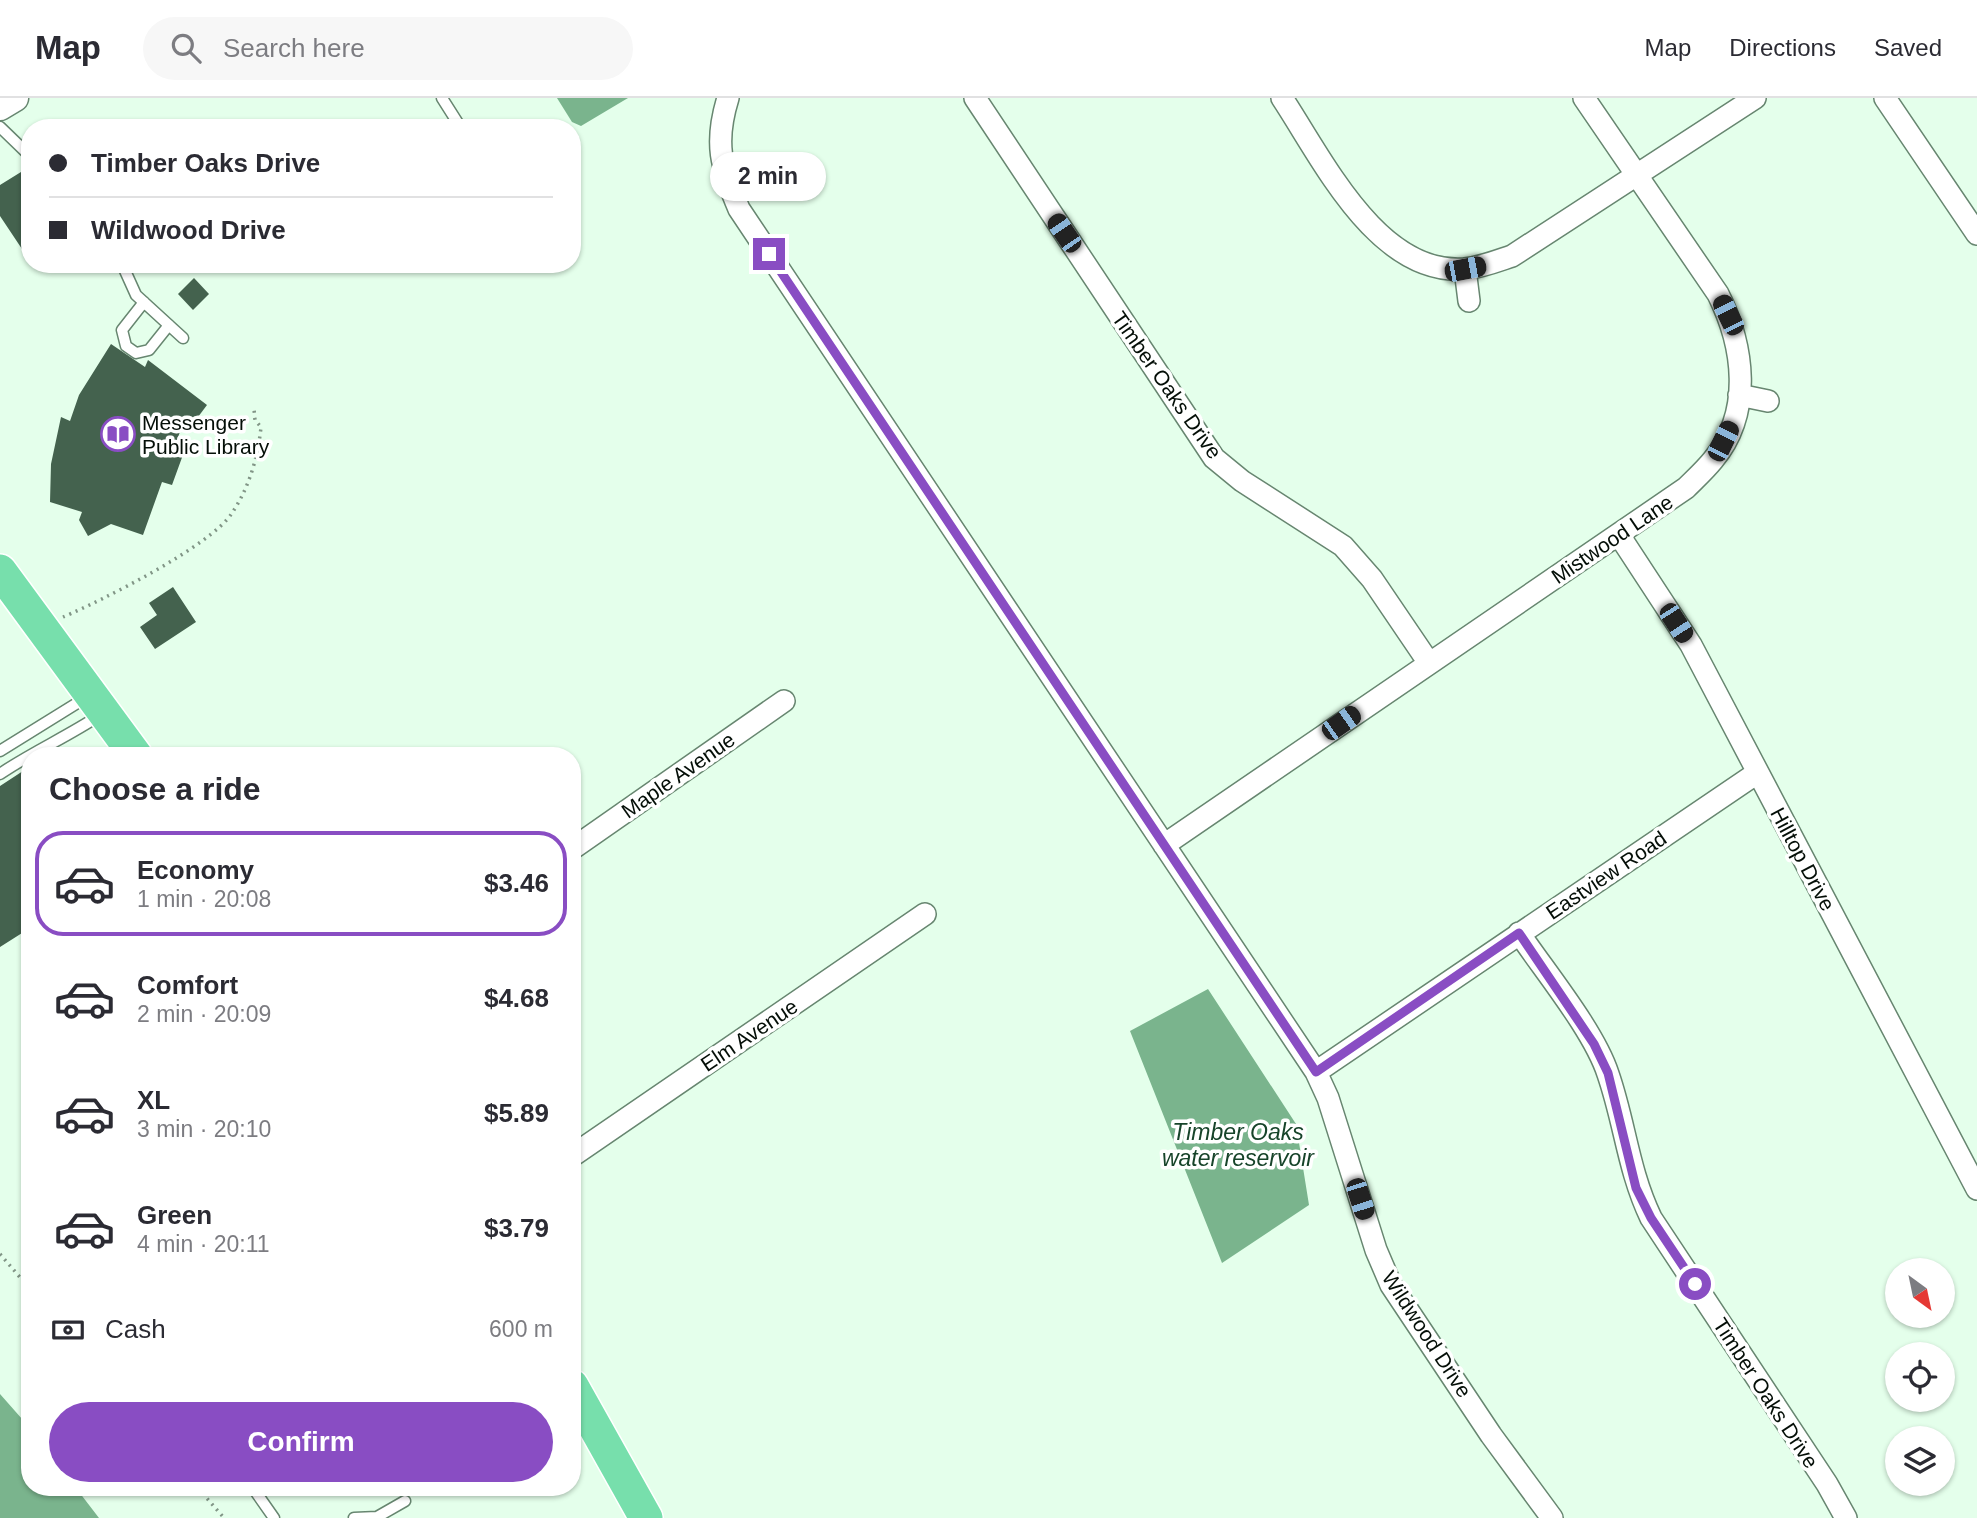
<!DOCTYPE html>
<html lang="en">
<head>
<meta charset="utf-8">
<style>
	body { margin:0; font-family:Arial,sans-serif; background:#f7f7f7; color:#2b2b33; height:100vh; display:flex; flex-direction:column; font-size:26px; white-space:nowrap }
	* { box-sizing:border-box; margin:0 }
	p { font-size:23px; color:#7c7c81 }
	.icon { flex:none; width:38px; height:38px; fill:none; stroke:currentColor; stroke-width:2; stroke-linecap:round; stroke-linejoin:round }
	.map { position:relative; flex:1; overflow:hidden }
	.drawer { position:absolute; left:21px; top:649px; width:560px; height:749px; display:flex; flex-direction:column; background:#fff; border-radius:28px; box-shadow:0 2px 5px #0004 }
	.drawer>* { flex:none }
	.guide { position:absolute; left:21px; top:21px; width:560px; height:154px; border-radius:28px; box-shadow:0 2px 5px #0004; display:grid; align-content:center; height:154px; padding:0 28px; background:#fff }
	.needle { width:46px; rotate:147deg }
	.controls { position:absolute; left:1885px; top:1160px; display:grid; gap:14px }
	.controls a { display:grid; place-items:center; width:70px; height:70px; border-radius:50%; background:#fff; box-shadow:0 2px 5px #0004; font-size:35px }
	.end { position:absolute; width:32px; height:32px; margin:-16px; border:9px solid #894dc3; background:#fff; box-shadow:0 0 0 4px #fff }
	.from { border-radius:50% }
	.bubble { position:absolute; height:49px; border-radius:24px; background:#fff; box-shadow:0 2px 5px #0004; font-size:23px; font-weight:700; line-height:49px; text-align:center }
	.car { position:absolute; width:21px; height:42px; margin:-21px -10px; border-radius:9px; box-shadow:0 0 5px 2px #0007; background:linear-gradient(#222 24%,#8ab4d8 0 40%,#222 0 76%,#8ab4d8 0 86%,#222 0) }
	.guide b { display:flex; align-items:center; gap:24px; height:66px; font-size:26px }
	.guide b+b { border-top:2px solid #e1e1e2 }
	.guide i { width:18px; height:18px; background:#2b2b33 }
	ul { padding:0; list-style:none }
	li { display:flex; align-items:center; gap:21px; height:105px; margin:0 14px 10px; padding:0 14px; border:4px solid transparent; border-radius:28px }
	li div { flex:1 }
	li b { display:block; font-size:26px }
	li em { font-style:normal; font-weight:700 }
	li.current { border-color:#894dc3 }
	li>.icon { width:63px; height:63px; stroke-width:1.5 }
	h2 { padding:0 28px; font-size:32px; line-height:84px }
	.pay { display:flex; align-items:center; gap:18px; height:77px; padding:0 28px; font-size:26px }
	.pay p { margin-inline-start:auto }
	.primary-button { display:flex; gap:14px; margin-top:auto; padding:14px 28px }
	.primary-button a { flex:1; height:80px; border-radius:42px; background:#894dc3; color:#fff; font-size:28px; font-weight:700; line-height:80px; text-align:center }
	header { display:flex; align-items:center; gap:42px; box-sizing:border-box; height:98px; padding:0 35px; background:#fff; border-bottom:2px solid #e1e1e2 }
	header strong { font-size:33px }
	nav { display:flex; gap:38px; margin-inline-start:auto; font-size:24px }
	.search { width:490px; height:63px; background:#f7f7f7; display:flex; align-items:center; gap:18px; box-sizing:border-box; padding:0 24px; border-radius:38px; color:#7c7c81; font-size:26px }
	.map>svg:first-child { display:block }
	.water { fill:#7ab48d }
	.building { fill:#44624e }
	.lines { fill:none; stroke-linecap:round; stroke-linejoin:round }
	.service-casing { stroke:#678670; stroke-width:13 }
	.minor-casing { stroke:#678670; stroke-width:24 }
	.tertiary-casing { stroke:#678670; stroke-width:29 }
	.primary-casing { stroke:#fff; stroke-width:36 }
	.path { stroke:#819586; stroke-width:3.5; stroke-dasharray:2 5; stroke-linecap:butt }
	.service { stroke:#fff; stroke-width:10 }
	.minor { stroke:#fff; stroke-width:21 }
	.tertiary { stroke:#fff; stroke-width:26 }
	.primary { stroke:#77dfac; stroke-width:33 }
	.route { stroke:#894dc3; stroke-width:9 }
	.labels { text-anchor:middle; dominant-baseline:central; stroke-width:7; stroke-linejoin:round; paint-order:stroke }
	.street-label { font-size:21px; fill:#040e07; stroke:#fff }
	.poi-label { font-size:21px; fill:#040e07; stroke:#fff; text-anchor:start }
	.water-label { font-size:23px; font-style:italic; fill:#17442a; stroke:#fff }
</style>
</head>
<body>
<header>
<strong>Map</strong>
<div class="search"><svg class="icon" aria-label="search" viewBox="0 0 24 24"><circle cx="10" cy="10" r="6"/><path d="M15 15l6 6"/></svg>Search here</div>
<nav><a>Map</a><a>Directions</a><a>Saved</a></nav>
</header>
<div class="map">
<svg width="1977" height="1420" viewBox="0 0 1977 1420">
	<rect width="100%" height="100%" fill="#e4ffeb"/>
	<!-- water -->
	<path class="water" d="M557 0H628L581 28 572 24Z
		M1208 891 1296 1026 1309 1107 1222 1165 1130 933Z
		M0 1296 30 1330V1390H76L99 1420H0Z"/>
	<!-- building -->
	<path class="building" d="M21 74 30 87V163L0 118V87Z
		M194 180 209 196 193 212 178 196Z
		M111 246 145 269 148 262 207 307 192 327 184 323 174 350 184 354 172 387 162 384 143 437 111 426 88 438 79 422 82 414 50 404 51 366 61 319 70 323 79 297Z
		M173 489 196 524 155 551 140 529 157 517 149 505Z
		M23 673 30 683V830L0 849V688Z"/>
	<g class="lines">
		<!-- service casing -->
		<g class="service-casing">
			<path id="service" d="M442 0 461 30
				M0 29 30 58
				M122 166 136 197 183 240
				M144 204 122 232 126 248 136 255 149 252 169 227
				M0 653 87 599
				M0 676C32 654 67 639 100 617
				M253 1390 274 1420
				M354 1420 377 1419 405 1403"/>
		</g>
		<!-- minor casing -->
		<g class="minor-casing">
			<path id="minor" d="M728 0C714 45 721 69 739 111L1316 974 1328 1000 1376 1152 1391 1187 1491 1337 1552 1420
				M975 0 1214 360 1242 383 1343 448 1372 481 1429 565
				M1282 0C1323 62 1378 178 1465 171 1482 169 1497 163 1512 158L1755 0
				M1885 0 1977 136
				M1465 171 1469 203
				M1739 297 1768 303
				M1619 437 1691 547 1977 1091
				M1164 747 1686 390C1695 381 1705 372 1713 362 1753 314 1744 248 1718 196L1584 0
				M572 751 784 603
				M1519 835C1546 875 1594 933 1608 976 1625 1025 1628 1072 1651 1120L1827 1386 1846 1420
				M1316 974 1757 675
				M572 1058 925 816"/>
		</g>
		<!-- tertiary casing -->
		<g class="tertiary-casing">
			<path id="tertiary" d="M0 9 15 0"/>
		</g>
		<!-- primary casing -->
		<g class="primary-casing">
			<path id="primary" d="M0 473 136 658
				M572 1288 646 1420"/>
		</g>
		<!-- path -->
		<path class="path" d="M63 519C101 503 211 448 232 415 249 390 258 359 261 329L255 322 254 311
			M0 1156 30 1191
			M198 1390 224 1420"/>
		<!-- service -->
		<use href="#service" class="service"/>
		<!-- minor -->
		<use href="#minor" class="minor"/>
		<!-- tertiary -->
		<use href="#tertiary" class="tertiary"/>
		<!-- primary -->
		<use href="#primary" class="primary"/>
	</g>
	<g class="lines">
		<!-- route -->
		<path class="route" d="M769 156 1316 974 1519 835 1594 946 1608 975 1636 1090 1651 1120 1695 1186"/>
	</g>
	<!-- icons -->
	<defs>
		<g id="library-ring" transform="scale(1.75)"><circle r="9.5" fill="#fff" stroke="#894dc3" stroke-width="1.5"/><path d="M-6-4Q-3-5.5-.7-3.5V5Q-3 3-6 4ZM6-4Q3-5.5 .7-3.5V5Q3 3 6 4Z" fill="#894dc3"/></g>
	</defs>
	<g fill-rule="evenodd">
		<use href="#library-ring" x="118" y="336"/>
	</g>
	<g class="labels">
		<!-- street labels -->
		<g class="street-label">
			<text transform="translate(1167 287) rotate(55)">Timber Oaks Drive</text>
			<text transform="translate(1612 441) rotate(-34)">Mistwood Lane</text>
			<text transform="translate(678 677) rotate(-35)">Maple Avenue</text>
			<text transform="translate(1803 761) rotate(62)">Hilltop Drive</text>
			<text transform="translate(1606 777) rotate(-34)">Eastview Road</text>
			<text transform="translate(749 937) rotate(-34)">Elm Avenue</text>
			<text transform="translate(1427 1236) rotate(57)">Wildwood Drive</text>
			<text transform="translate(1766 1295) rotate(57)">Timber Oaks Drive</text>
		</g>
		<!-- poi labels -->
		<g class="poi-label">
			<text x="142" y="324">Messenger<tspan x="142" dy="24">Public Library</tspan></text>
		</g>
		<!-- water labels -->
		<g class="water-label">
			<text x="1238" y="1034">Timber Oaks<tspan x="1238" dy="26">water reservoir</tspan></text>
		</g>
	</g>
</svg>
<div class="controls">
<a><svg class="needle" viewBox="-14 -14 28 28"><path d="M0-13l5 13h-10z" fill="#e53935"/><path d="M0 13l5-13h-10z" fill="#7c7c81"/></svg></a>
<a><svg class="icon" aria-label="locate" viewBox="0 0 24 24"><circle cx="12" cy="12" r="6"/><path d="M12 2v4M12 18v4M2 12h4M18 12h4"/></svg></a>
<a><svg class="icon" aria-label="layers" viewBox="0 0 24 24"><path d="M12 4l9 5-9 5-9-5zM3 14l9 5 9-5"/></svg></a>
</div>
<i class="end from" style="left:1695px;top:1186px"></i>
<i class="end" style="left:769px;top:156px"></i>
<div class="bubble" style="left:710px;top:54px;width:116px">2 min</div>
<i class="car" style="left:1064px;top:135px;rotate:326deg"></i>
<i class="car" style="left:1465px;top:171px;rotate:79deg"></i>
<i class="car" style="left:1728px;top:217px;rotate:334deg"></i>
<i class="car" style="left:1723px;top:343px;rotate:26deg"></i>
<i class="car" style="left:1676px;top:525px;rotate:147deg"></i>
<i class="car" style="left:1341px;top:625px;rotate:55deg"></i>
<i class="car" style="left:1360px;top:1101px;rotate:162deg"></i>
<div class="guide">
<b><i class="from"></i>Timber Oaks Drive</b>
<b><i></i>Wildwood Drive</b>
</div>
<section class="drawer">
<h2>Choose a ride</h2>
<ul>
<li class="current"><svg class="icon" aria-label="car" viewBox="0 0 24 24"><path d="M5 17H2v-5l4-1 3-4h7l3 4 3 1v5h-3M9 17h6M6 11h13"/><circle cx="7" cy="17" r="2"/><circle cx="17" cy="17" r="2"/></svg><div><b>Economy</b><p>1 min · 20:08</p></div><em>$3.46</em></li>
<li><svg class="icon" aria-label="car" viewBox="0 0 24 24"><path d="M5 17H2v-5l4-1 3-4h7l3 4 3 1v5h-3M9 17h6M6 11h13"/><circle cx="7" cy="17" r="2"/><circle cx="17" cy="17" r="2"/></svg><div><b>Comfort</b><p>2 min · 20:09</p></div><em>$4.68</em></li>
<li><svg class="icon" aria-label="car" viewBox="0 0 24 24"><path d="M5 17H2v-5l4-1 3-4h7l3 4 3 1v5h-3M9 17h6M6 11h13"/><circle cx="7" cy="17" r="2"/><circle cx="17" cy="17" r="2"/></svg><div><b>XL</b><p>3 min · 20:10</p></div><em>$5.89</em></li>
<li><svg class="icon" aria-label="car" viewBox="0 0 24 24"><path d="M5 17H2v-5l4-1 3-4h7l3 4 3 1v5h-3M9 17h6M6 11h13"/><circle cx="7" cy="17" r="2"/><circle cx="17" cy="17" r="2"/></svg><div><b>Green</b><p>4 min · 20:11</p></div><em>$3.79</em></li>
</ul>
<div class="pay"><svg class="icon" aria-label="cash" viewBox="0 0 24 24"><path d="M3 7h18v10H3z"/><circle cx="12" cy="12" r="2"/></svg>Cash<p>600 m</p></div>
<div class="primary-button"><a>Confirm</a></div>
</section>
</div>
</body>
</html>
